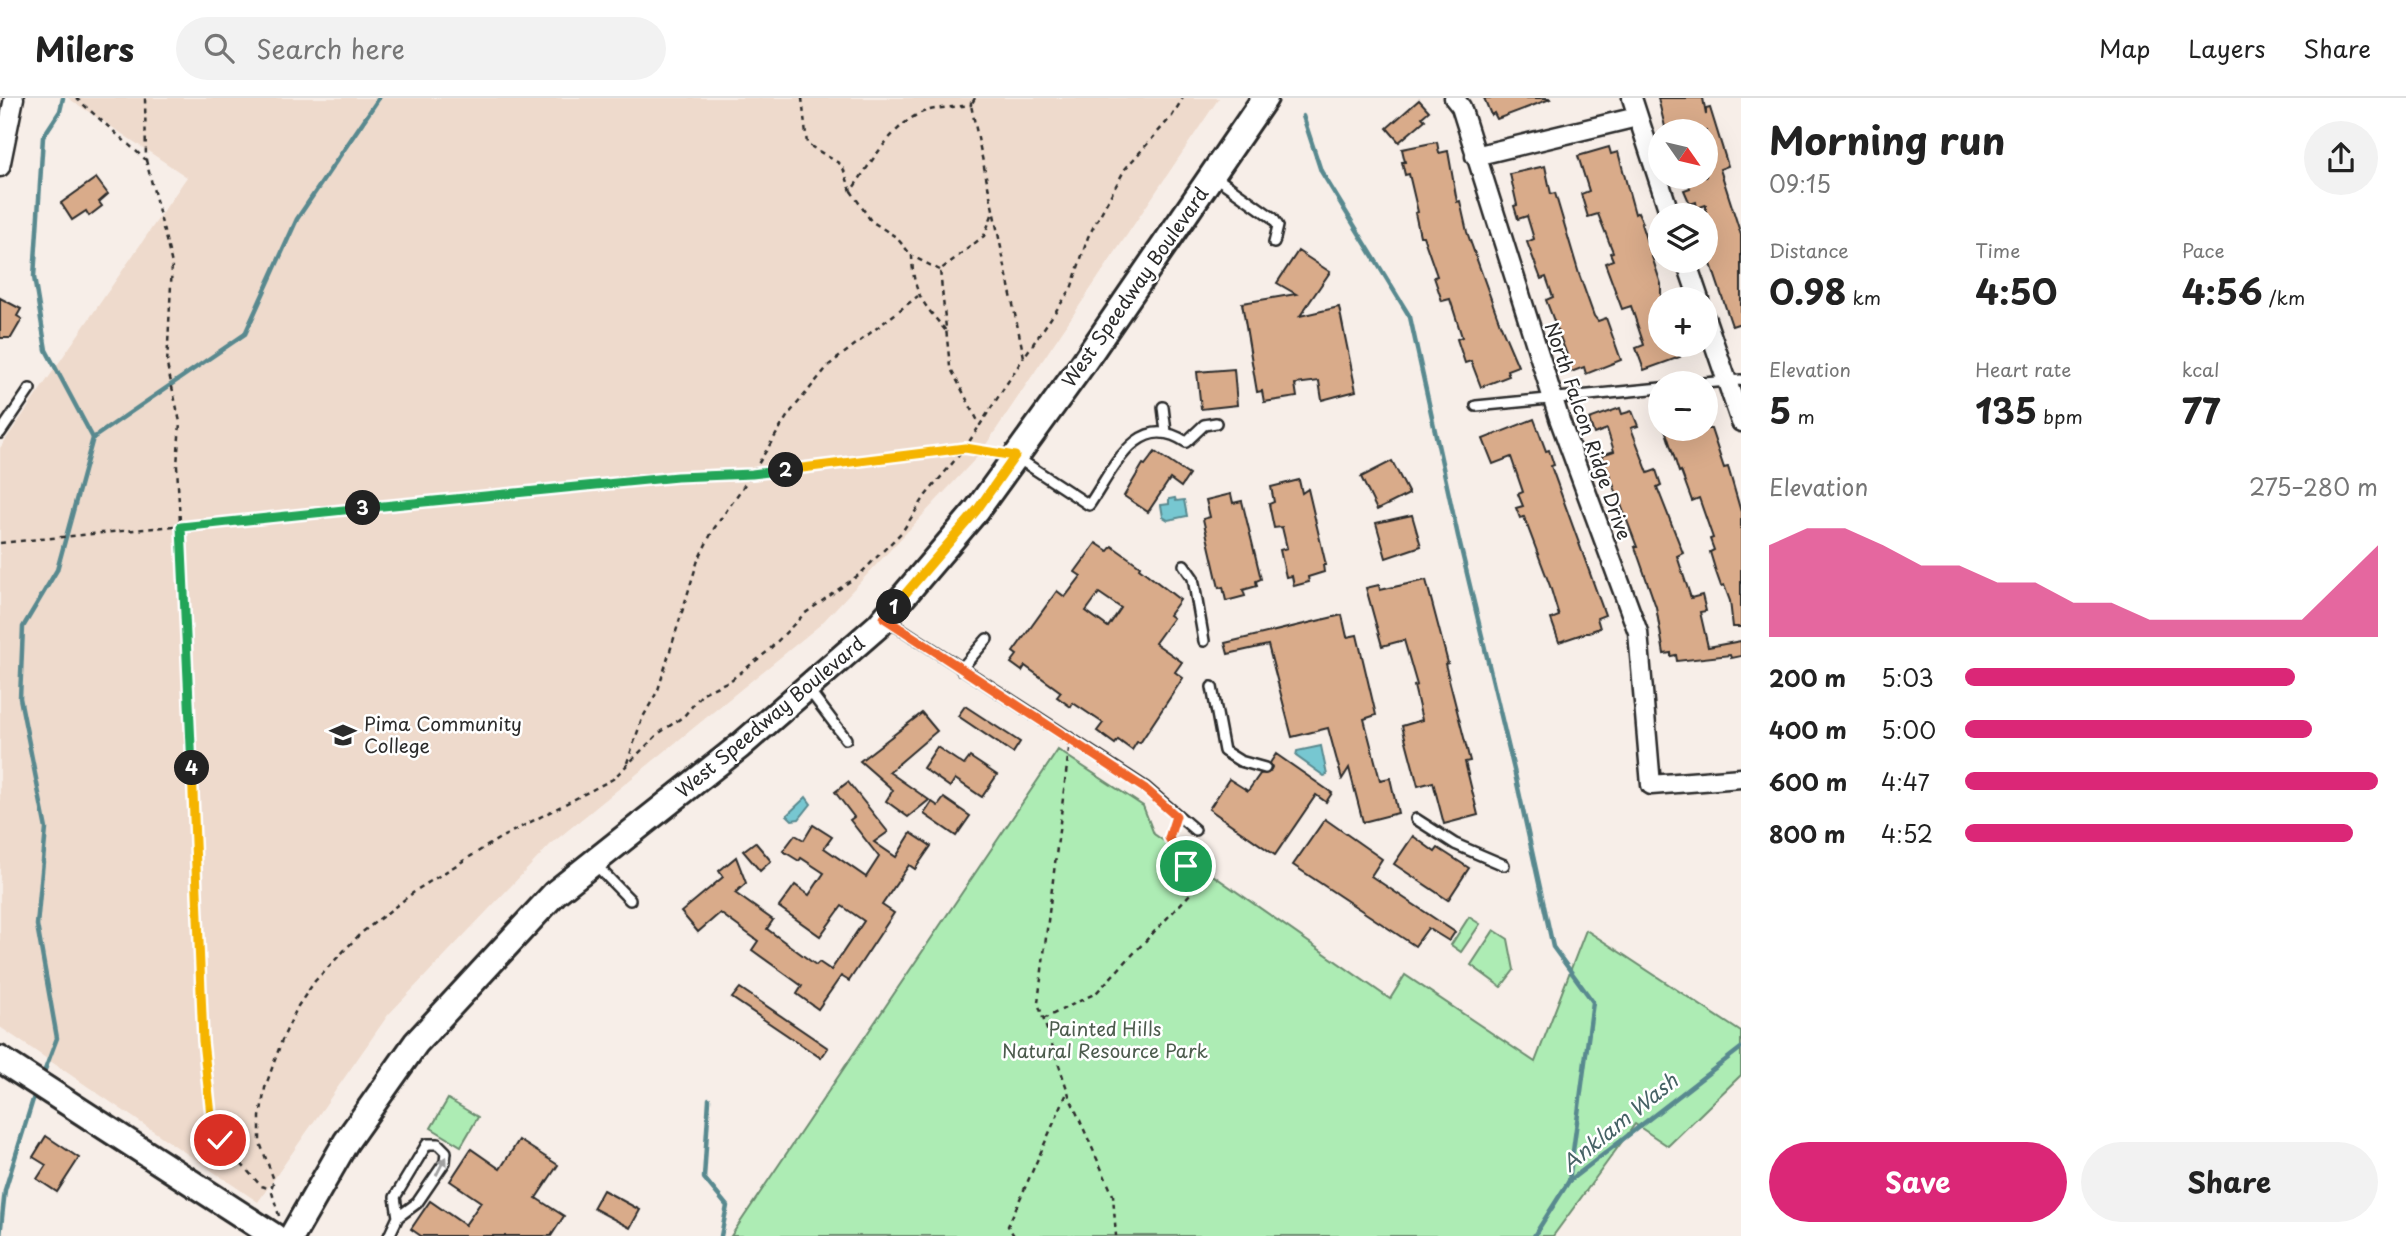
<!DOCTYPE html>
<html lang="en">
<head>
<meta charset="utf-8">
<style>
	body { margin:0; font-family:"Playpen Sans",sans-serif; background:#f2f2f2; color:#222; height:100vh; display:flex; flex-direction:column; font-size:26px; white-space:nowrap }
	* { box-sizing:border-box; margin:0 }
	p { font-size:23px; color:#767676 }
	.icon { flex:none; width:38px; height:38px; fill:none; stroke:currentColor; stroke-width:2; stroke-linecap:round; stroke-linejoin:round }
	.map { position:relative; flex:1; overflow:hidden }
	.details { display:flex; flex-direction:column; background:#fff; width:665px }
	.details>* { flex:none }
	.needle { width:46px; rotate:124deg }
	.controls { position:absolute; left:1648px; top:21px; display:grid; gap:14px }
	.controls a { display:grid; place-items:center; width:70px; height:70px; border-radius:50%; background:#fff; box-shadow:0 7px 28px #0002; font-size:35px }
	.pin { position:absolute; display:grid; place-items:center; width:60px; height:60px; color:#fff; margin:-30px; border:4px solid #fff; border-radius:50%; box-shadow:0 2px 7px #0007 }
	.km { position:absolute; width:35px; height:35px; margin:-18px; border-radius:50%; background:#222; color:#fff; font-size:19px; line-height:35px; text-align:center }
	.round { display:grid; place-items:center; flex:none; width:74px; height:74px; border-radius:37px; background:#f2f2f2 }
	.overview { display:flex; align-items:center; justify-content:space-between; height:119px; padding:0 28px }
	h1 { font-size:38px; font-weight:700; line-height:52px }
	.figures { display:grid; grid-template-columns:repeat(3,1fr); gap:10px; height:119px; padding:7px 28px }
	.figures div { display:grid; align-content:center }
	.figures b { font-size:35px; font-weight:700 }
	.figures small { font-size:19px; font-weight:400 }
	.figures p { font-size:19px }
	.chart { height:196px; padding:14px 28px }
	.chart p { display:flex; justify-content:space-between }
	.chart svg { width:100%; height:126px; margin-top:7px; fill:#db2777; opacity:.7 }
	.primary-button { display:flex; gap:14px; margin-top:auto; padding:14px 28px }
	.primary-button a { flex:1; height:80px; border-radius:42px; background:#db2777; color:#fff; font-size:28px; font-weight:700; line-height:80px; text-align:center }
	.primary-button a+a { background:#f2f2f2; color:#222 }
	ul { padding:0 28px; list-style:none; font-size:23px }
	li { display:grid; grid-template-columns:112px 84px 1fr; align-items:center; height:52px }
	li i { height:18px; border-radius:9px; background:#db2777 }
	header { display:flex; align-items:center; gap:42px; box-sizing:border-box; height:98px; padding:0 35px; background:#fff; border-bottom:2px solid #e0e0e0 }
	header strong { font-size:33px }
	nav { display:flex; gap:38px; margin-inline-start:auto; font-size:24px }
	.search { width:490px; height:63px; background:#f2f2f2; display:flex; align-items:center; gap:18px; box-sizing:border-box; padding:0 24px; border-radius:38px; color:#767676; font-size:26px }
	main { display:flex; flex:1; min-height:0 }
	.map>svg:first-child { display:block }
	.built { fill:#eedacc }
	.green { fill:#adecb4; stroke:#6c8c70; stroke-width:2 }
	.water { fill:#77c7d1; stroke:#59898f; stroke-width:2 }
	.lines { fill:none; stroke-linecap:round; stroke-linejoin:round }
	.stream { stroke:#59898f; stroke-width:4.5 }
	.building { fill:#d9ab8a; stroke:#2b2b2b; stroke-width:2; fill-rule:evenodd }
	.lane-casing { stroke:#2b2b2b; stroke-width:14 }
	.street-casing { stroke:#2b2b2b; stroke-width:23 }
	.secondary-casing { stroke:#2b2b2b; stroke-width:30 }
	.path { stroke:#2b2b2b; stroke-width:2.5; stroke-dasharray:5 5; stroke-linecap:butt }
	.lane { stroke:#fff; stroke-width:9 }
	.street { stroke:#fff; stroke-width:18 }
	.secondary { stroke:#fff; stroke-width:24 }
	.oneway { fill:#a0a0a0 }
	.split-1-casing { stroke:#fff; stroke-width:14 }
	.split-2-casing { stroke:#fff; stroke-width:14 }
	.split-3-casing { stroke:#fff; stroke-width:14 }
	.split-4-casing { stroke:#fff; stroke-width:14 }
	.split-5-casing { stroke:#fff; stroke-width:14 }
	.split-1 { stroke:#f0652b; stroke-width:9 }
	.split-2 { stroke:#f5b400; stroke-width:9 }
	.split-3 { stroke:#22a559; stroke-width:9 }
	.split-4 { stroke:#22a559; stroke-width:9 }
	.split-5 { stroke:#f5b400; stroke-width:9 }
	.labels { text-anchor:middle; stroke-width:5; stroke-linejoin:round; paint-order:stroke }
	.street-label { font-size:19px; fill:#2b2b2b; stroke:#fff }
	.poi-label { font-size:19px; fill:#2b2b2b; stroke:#fff; text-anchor:start }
	.park-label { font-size:19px; fill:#4c5b4d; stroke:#fff }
	.water-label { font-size:21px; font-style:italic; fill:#466265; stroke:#fff }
</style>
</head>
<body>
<header>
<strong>Milers</strong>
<div class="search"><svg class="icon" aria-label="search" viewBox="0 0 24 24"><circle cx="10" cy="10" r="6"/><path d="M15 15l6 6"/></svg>Search here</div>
<nav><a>Map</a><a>Layers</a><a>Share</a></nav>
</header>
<main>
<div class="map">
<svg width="1741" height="1138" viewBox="0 0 1741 1138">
	<rect width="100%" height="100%" fill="#f7eee8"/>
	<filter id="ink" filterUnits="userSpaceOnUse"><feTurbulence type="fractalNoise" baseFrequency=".0143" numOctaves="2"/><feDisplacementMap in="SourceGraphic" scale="14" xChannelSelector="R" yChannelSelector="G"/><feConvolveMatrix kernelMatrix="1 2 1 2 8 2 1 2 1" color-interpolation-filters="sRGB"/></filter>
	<g filter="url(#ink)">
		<polygon class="built" points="68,0 1219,0 979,357 820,527 551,746 388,917 258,1104 0,929 0,350 187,79"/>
		<g class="green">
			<polygon points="1058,652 1143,708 1154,736 1390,901 1405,877 1535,964 1586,832 1741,934 1741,977 1668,1048 1635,1026 1553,1138 731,1138"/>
			<polygon points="1469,819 1480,826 1461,854 1451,847"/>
			<polygon points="1494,832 1508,841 1514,872 1501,889 1471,867"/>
			<polygon points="448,1001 478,1019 461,1048 431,1030"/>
		</g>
		<g class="water">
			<polygon points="1175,400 1176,403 1184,402 1187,418 1168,422 1163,419 1161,407 1169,406 1169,401"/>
			<polygon points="1321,648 1327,677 1324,678 1296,658 1297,653"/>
			<polygon points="806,699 811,706 799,721 792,722 787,717"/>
		</g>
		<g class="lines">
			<g class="stream">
				<polyline points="1303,18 1321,73 1410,219 1458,438 1515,676 1553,849 1593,904 1569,1083"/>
				<polyline points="93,340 245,236 297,121 379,0"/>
				<polyline points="43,977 57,940 37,827 46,731 20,600 23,529 57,472 93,340 46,252 34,179 43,39 60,13 63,0"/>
				<polyline points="709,1001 704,1080 727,1108 721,1138"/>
				<polyline points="0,1138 5,1092 35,995"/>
				<polyline points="1534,1138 1569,1083 1741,950"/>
			</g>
		</g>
		<g class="building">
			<polygon points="1484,0 1549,0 1550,1 1497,21 1494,15 1491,17"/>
			<polygon points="1658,0 1703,0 1706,17 1706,11 1710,10 1728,68 1720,71 1741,137 1741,225 1732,228 1707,154 1712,152 1706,135 1706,107 1697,110 1696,104 1690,106 1684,92 1690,90 1687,79 1706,79 1706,33 1666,33"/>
			<polygon points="1419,2 1429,13 1422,19 1425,22 1399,44 1387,30"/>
			<polygon points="1437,44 1439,55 1448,53 1457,104 1460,103 1467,134 1500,226 1518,268 1507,272 1509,278 1481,289 1471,263 1465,265 1457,241 1462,239 1450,201 1442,203 1434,179 1437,178 1423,138 1420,138 1415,115 1418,114 1409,76 1405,77 1402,64 1405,64 1402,51"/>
			<polygon points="1609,49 1611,56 1618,54 1635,116 1638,114 1643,125 1641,126 1661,186 1661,247 1675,247 1680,259 1644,272 1636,250 1644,247 1631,208 1622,211 1605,165 1613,162 1610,155 1613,154 1598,116 1588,119 1581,96 1589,93 1578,58"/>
			<polygon points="1545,68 1551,96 1555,95 1579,176 1594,218 1598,223 1606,220 1621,262 1586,276 1584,269 1571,274 1565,258 1567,257 1546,202 1553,199 1546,179 1541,181 1527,144 1534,141 1527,118 1518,121 1514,108 1517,107 1510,76"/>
			<polygon points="96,80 108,96 99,104 102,108 89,118 86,113 72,122 61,105"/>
			<polygon points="1298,153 1330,174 1300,218 1339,209 1356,293 1322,302 1319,283 1295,286 1297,299 1264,304 1262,293 1257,294 1242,205 1296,196 1277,185"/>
			<polygon points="0,200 21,211 17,218 22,221 11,240 0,240"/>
			<polygon points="1234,271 1237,307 1201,311 1197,274"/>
			<polygon points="1620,310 1622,316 1632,313 1638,328 1631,330 1648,375 1656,372 1661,387 1657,389 1683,455 1677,458 1691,500 1702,497 1706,513 1700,514 1708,549 1741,543 1741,558 1731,560 1730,557 1677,563 1676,557 1671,558 1671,555 1664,556 1656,509 1635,449 1637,449 1602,357 1614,353 1607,331 1594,336 1589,321"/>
			<polygon points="1534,321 1546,353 1549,352 1554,367 1551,368 1605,517 1597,520 1600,530 1559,544 1551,521 1559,518 1550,488 1524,419 1520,420 1516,410 1523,408 1518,396 1523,394 1511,359 1493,366 1483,341"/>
			<polygon points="1665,331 1711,331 1724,370 1728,369 1741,414 1741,529 1733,529 1730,503 1724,487 1721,488 1716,474 1710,454 1714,452 1710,441 1713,440 1699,400 1692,403 1681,373 1679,374"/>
			<polygon points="1155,354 1189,377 1181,389 1170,381 1148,414 1124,398 1143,366 1145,367"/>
			<polygon points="1392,363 1409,396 1377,412 1361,379"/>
			<polygon points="1299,382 1302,395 1308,391 1326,467 1323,467 1324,474 1308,479 1309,484 1294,488 1292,478 1286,479 1280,452 1287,450 1282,429 1274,430 1269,406 1274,404 1271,389"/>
			<polygon points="1231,396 1233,405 1242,403 1261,481 1256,483 1257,488 1243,492 1245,498 1226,503 1223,489 1219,490 1203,421 1210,419 1206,402"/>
			<polygon points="1412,417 1421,448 1386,460 1376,425"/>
			<path d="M1096,445L1108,453L1112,448L1140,468L1139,470L1180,502L1169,517L1173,520L1155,545L1182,564L1175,574L1183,580L1140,645L1137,644L1132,652L1118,642L1115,646L1097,633L1103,625L1073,605L1071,609L1057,599L1061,594L1025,568L1022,573L1011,565L1017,557L1013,554L1057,493L1065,499L1081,478L1075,474ZM1099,495L1121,510L1108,529L1086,513Z"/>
			<polygon points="1426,482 1448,565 1445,566 1470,663 1465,664 1478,717 1444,726 1433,684 1418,688 1402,628 1422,622 1414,588 1417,587 1404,542 1382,548 1366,490 1379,487 1380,492"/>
			<polygon points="1342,517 1347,539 1357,537 1376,617 1364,621 1380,682 1390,680 1398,715 1363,724 1349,670 1342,681 1328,630 1292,639 1268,547 1228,556 1225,545"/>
			<polygon points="965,608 1020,644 1013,655 958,618"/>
			<polygon points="922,615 937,633 889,674 929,702 908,719 886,703 893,692 860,663"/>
			<polygon points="937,649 964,667 970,659 997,677 982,699 955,681 950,689 923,670"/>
			<polygon points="1276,656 1332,695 1326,704 1316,697 1275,757 1209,711 1229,681 1248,693 1260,676 1270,674 1272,669 1270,665"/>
			<polygon points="848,684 888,734 874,744 896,759 911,735 931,748 915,771 909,767 882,807 894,815 849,883 841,878 818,911 797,896 802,888 752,852 758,843 720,815 698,834 681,814 723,779 719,773 736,759 746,785 735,795 773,822 767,831 816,867 819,864 831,872 864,823 842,808 820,838 779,809 795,787 809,797 824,775 801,760 799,763 783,753 795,737 804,742 813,727 832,739 824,750 866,779 879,759 850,722 854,719 835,694"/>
			<polygon points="944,700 970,718 956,738 924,716 932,704 938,708"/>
			<polygon points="1325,721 1382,761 1371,778 1455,834 1449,843 1428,830 1415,848 1293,767"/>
			<polygon points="1413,738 1435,754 1438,750 1469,770 1448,802 1394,766"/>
			<polygon points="755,744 771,763 760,773 743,753"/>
			<polygon points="740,890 828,950 821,960 732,900"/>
			<polygon points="46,1038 79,1060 57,1094 37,1081 46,1067 33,1059"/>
			<polygon points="519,1042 558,1067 536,1100 564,1118 551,1138 421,1138 411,1131 430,1103 465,1127 481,1104 450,1083 471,1051 500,1071"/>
			<polygon points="603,1092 640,1112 630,1130 593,1110"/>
		</g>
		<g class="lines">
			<defs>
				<g id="lane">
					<polyline points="1214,78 1273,120 1278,128 1274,145"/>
					<polyline points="1704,285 1741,282"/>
					<polyline points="1476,308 1661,290"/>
					<polyline points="1163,309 1166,334"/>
					<polyline points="0,335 30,291"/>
					<path d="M1016,359L1089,407C1112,374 1137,311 1186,344L1204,327L1216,325"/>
					<polyline points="1184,467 1193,480 1204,543"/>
					<polyline points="886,521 1145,689 1195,732"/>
					<polyline points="961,571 987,541"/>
					<polyline points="1212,589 1224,653 1240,663 1265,670"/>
					<polyline points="809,592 846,641"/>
					<polyline points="1416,721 1455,746 1504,767"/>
					<polyline points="595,766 630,802"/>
					<polyline points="389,1138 398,1119 417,1105 445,1064 446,1054 438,1046 427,1046 395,1099 398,1119"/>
				</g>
				<g id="street">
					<polyline points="1454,0 1461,9 1560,323 1638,534 1651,687 1741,680"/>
					<polyline points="1632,0 1670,117"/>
					<polyline points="1475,58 1637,19"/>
					<polyline points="0,69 14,0"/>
					<polyline points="1686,163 1699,201"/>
					<polyline points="1706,222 1741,324"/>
				</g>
				<g id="secondary">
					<polyline points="0,961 274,1138"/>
					<polyline points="292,1138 346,1044 416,945 555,795 740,648 879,527 977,412 1082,267 1265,0"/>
				</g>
			</defs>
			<use href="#lane" class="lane-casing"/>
			<use href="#street" class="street-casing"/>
			<use href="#secondary" class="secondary-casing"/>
			<g class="path">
				<polyline points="76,0 146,62 145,0"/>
				<path d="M802,0L807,46L842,67L851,93C870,67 893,24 926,13C940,9 957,9 971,7V0"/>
				<polyline points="975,0 971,7 1024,259 1071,191 1088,139 1125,71 1172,18 1183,0"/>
				<polyline points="146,62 172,166 167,267 180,324 177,368 190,612 195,787 203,943 212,1026 220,1042 261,1088 271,1091"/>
				<polyline points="851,93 871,123 896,139 912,158"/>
				<polyline points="992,117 984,138 940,172 950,269 980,327 1024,259"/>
				<path d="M940,172L912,158C913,196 923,205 946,233"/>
				<polyline points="0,445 677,379 752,376 965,350 996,355"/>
				<polyline points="1069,651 1038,905 1070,1000 1113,1097 1116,1138"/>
				<polyline points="627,665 642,621 658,592 698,462 713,432 752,376 788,317 829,267 918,198"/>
				<polyline points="1043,921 1096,895 1192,794 1186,768 1169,740 1173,729"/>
				<polyline points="279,1118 271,1091 274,1082 260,1045 260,1019 265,990 282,942 298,908 315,883 360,836 418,791 500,740 613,681 658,636 684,618 703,595 731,582 767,554 804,516 860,476 902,434 926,397 965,350 980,327"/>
				<polyline points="1014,1138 1008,1128 1067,995"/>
			</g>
			<use href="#lane" class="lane"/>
			<use href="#street" class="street"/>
			<use href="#secondary" class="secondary"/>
		</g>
		<defs><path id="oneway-solid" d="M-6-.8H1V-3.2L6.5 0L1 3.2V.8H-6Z" transform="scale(1.75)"/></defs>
		<use class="oneway" href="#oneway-solid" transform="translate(441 1068) rotate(-63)"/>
	</g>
	<g class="lines" filter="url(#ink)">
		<defs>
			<polyline id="split-1" points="894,509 884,520 1144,690 1176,718 1169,740 1186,768"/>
			<polyline id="split-2" points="786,372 965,350 1015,358 977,412 894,509"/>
			<polyline id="split-3" points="363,410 677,379 752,376 786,372"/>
			<polyline id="split-4" points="192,670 181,429 363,410"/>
			<polyline id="split-5" points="192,670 203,943 212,1026 220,1042"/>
		</defs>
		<use href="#split-1" class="split-1-casing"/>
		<use href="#split-2" class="split-2-casing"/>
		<use href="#split-3" class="split-3-casing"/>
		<use href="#split-4" class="split-4-casing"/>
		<use href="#split-5" class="split-5-casing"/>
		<use href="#split-1" class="split-1"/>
		<use href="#split-2" class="split-2"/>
		<use href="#split-3" class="split-3"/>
		<use href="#split-4" class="split-4"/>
		<use href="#split-5" class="split-5"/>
	</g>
	<defs>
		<symbol id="university-bare" viewBox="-9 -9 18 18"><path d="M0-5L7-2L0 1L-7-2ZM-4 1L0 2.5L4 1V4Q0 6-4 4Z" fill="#2b2b2b" stroke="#fff" stroke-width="2.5" paint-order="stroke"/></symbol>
	</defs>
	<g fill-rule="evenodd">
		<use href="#university-bare" x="324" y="618" width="38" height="38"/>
	</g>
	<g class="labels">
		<g class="street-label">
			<text transform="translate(1135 189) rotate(-55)" y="7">West Speedway Boulevard</text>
			<text transform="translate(1588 333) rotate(71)" y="7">North Falcon Ridge Drive</text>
			<text transform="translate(770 619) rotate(-40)" y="7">West Speedway Boulevard</text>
		</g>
		<g class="poi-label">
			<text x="364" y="633">Pima Community<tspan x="364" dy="22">College</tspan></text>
		</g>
		<g class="park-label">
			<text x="1105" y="938">Painted Hills<tspan x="1105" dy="22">Natural Resource Park</tspan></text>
		</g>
		<g class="water-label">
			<text transform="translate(1620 1025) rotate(-39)" y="7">Anklam Wash</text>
		</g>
	</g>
</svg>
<div class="controls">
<a><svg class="needle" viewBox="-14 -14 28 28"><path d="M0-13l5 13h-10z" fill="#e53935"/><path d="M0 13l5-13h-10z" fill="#767676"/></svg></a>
<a><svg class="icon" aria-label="layers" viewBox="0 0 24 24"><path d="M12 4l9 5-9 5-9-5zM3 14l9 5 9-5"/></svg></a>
<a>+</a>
<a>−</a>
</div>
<div class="pin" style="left:1186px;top:768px;background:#1e9e55"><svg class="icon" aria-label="arrive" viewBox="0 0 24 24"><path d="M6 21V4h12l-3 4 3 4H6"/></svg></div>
<div class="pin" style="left:220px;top:1042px;background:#d93025"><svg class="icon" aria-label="check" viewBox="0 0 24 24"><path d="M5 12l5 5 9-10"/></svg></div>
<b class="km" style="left:894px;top:509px">1</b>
<b class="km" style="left:786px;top:372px">2</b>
<b class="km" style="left:363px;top:410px">3</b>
<b class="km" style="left:192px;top:670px">4</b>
</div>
<section class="details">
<div class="overview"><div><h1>Morning run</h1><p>09:15</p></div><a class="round"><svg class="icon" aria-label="share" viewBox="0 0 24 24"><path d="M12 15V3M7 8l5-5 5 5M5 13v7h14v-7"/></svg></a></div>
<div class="figures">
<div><p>Distance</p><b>0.98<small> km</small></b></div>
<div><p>Time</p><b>4:50</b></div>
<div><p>Pace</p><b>4:56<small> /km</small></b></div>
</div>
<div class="figures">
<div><p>Elevation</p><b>5<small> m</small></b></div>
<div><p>Heart rate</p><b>135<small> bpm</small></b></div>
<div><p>kcal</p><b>77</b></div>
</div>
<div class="chart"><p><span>Elevation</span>275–280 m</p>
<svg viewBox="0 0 160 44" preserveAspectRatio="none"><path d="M0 44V12L10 6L20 6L30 12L40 19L50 19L60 25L70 25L80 32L90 32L100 38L110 38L120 38L130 38L140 38L150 25L160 12V44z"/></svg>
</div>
<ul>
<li><b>200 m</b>5:03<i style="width:80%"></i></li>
<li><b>400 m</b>5:00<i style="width:84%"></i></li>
<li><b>600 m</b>4:47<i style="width:100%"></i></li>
<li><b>800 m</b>4:52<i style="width:94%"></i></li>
</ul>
<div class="primary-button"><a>Save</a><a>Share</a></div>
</section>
</main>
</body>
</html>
